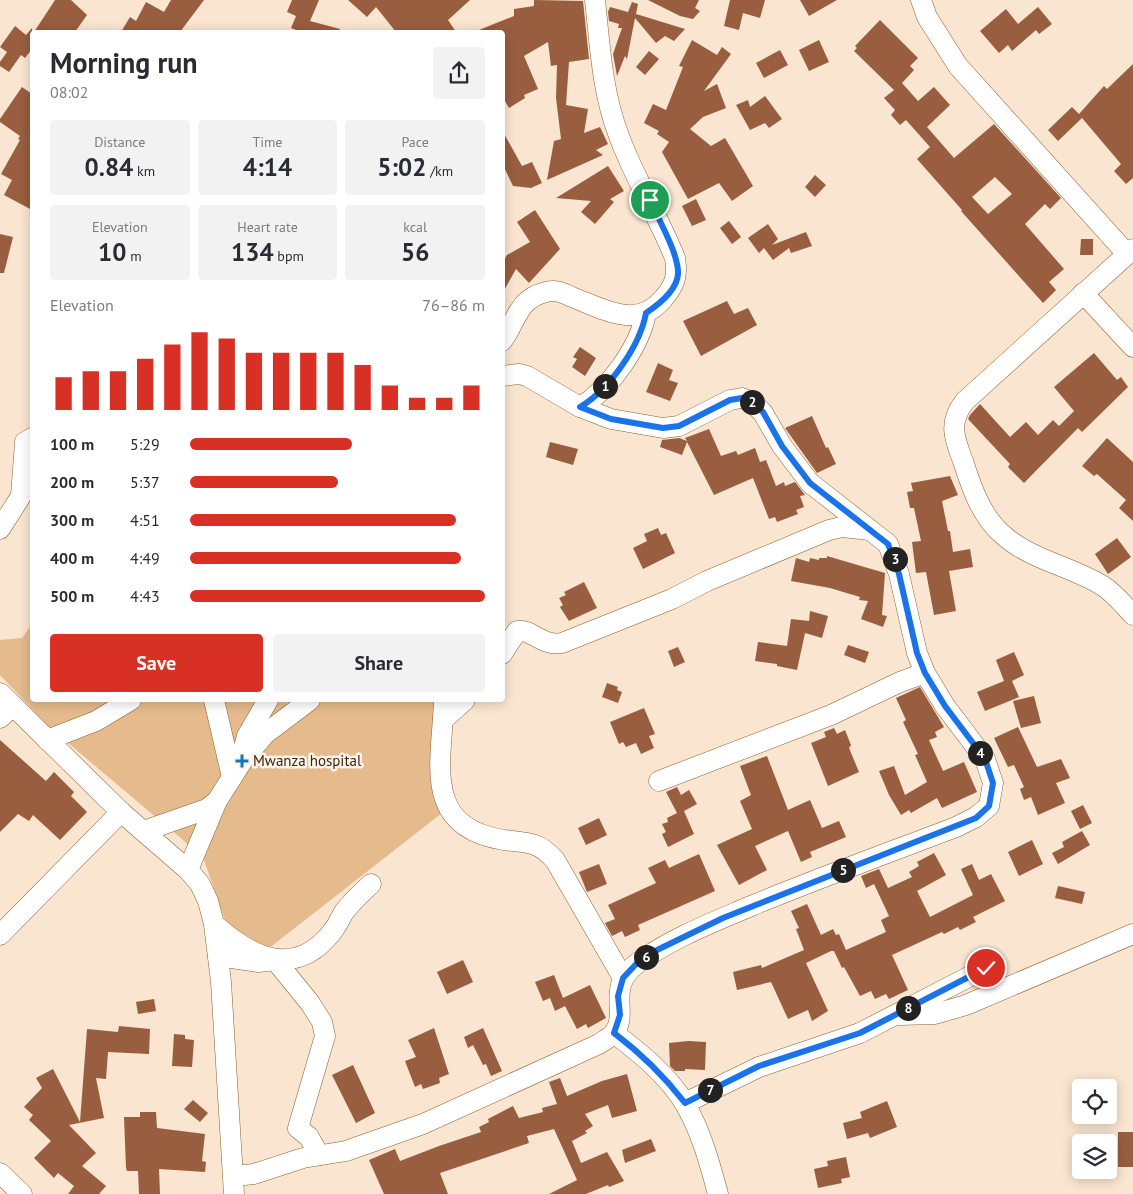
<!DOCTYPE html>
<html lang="en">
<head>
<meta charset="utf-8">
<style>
	body { margin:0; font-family:"PT Sans",sans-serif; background:#f2f2f3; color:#2b2b33; height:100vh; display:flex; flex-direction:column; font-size:19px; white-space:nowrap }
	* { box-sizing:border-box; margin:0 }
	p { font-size:16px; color:#7c7c81 }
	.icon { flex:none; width:28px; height:28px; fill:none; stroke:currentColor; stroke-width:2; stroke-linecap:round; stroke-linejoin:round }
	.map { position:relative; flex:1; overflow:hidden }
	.sheet { position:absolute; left:30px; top:30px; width:475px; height:672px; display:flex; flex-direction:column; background:#fff; border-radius:5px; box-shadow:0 2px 12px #0003 }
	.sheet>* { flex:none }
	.buttons { position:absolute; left:1072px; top:1079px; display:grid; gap:10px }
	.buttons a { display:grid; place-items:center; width:45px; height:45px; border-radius:5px; background:#fff; box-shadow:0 2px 12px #0003; font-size:25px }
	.pin { position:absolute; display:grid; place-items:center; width:42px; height:42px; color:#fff; margin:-21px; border:2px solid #fff; border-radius:50%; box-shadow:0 1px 5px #0007 }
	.km { position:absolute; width:25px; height:25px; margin:-12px; border-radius:50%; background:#222; color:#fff; font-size:14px; line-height:25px; text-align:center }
	.round { display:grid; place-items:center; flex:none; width:52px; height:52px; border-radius:5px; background:#f2f2f3 }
	.headline { display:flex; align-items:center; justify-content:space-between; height:85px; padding:0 20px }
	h1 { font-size:28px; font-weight:700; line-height:38px }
	.figures { display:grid; grid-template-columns:repeat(3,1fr); gap:8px; height:85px; padding:5px 20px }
	.figures div { display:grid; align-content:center; border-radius:5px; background:#f2f2f3; text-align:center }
	.figures b { font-size:25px; font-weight:700 }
	.figures small { font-size:14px; font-weight:400 }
	.figures p { font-size:14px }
	.chart { height:140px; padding:10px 20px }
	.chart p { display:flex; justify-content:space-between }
	.chart svg { width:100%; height:90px; margin-top:5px; stroke:#d93025; stroke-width:6 }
	.cta { display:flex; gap:10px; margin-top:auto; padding:10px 20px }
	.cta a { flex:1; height:58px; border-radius:5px; background:#d93025; color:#fff; font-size:20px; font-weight:700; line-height:58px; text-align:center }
	.cta a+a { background:#f2f2f3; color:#2b2b33 }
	ul { padding:0 20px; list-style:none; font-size:16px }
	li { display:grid; grid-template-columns:80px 60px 1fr; align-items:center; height:38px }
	li i { height:12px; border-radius:6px; background:#d93025 }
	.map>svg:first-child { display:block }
	.green { fill:#e5ba8c }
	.building { fill:#985e3f; fill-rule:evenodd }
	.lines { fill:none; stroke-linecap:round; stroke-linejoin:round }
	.minor-casing { stroke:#8d612d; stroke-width:21 }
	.minor { stroke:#fff; stroke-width:20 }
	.route-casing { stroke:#fff; stroke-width:10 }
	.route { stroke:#1a73e8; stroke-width:6 }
	.poi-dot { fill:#1376c2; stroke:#fef4e9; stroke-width:2 }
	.labels { text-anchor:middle; stroke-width:5; stroke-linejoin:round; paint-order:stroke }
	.poi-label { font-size:15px; fill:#392610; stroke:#fef4e9; text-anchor:start }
</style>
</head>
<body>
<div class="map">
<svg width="1133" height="1194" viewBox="0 0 1133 1194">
	<rect width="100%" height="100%" fill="#f9e5d0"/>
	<polygon class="green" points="32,624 32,700 448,700 442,813 268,949 226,923 203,857 48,726 0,675 0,640 22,638"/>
	<g class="building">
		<polygon points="55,0 71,0 87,15 75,32 34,32"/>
		<polygon points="171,0 204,0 180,32 121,32 130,17 136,21 146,2 164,12"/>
		<polygon points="292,0 319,0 310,21 340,29 339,32 301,32 291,28 296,16 287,12"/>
		<polygon points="348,0 470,0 448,20 456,32 396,32 376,7 367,17"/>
		<polygon points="534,0 583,1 589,59 569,62 566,105 588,109 584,133 600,127 608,144 596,150 603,155 547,180 554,141 561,139 556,98 557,65 551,66 548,42 524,56 538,89 524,95 525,98 509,108 502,96 502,32 474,32 514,16 514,9 534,6"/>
		<polygon points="648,0 699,0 695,8 700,11 693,19 680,16"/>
		<polygon points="730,0 765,0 760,18 743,13 739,30 724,26"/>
		<polygon points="800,0 837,0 809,16"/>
		<polygon points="632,2 638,4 636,14 685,29 674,41 665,36 656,43 635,18 627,59 625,56 617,76 613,54 622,28 618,28 619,24 609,21 608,12 610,7 628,12"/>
		<polygon points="1038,7 1052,24 1039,34 1036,30 1012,51 1008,45 999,53 980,31 1006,9 1018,24"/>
		<path d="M880,20L918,58L910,66L914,70L902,83L918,101L934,87L950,105L927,127L954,158L994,124L1061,198L1050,209L1045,204L1025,224L1064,269L1049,282L1056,290L1043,303L961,211L962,210L917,159L930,147L906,120L900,125L891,115L895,110L884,98L894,90L854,51L857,48L855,46ZM995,177L1012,194L988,214L972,197Z"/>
		<polygon points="15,26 26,35 32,28 32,49 25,58 21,55 9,72 0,66 0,62 7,52 0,47"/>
		<polygon points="692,40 717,55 722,47 731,54 704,91 717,84 726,108 703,117 690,129 711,146 725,138 753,186 732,201 719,183 688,199 662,152 669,142 657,134 659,131 644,123 653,104 666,110 683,67 679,66"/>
		<polygon points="819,40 829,62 809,71 799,50"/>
		<polygon points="780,50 788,65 764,78 756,63"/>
		<polygon points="649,51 659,59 645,75 636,67"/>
		<polygon points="1133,64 1133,178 1126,184 1114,171 1121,164 1082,118 1058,141 1048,130 1072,107 1079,114 1104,86 1107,89"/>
		<polygon points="22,87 32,94 32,210 4,195 12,180 1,174 20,140 18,139 20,136 0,122 0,119"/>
		<polygon points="765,96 782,119 769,128 765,123 750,130 736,105 748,100 750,107"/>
		<polygon points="502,130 522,166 532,162 542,183 531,188 513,186 502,163"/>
		<polygon points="608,166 624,191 610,199 614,202 595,224 581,212 591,201 556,198"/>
		<polygon points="815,175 826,185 815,197 805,187"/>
		<polygon points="696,199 706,220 692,226 682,206"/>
		<polygon points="535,210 560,249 529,283 516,269 502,294 502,263 507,255 530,242 517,222"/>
		<polygon points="729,221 741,237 732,244 720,228"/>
		<polygon points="768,224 778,239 772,245 806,232 812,246 791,253 789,248 773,260 764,248 759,253 748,238"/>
		<polygon points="0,234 13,237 4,273 0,273"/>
		<polygon points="1081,239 1093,239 1093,255 1080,255"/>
		<polygon points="727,301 734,314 748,308 757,325 701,356 683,321"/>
		<polygon points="580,347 596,358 585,376 572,367 577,359 573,357"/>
		<polygon points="1094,353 1117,380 1121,377 1128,387 1082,432 1078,428 1024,483 1008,467 1010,464 968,419 970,415 980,404 1010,437 1026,422 1038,435 1053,420 1059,426 1074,411 1054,387"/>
		<polygon points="658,363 673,370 669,380 678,383 670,401 646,392"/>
		<polygon points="812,416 826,448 828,447 836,464 817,473 785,428"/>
		<polygon points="709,429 721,456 736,451 738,455 755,448 760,462 766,460 776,486 784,482 785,486 795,482 805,495 800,496 804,507 796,510 798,514 777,522 775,517 769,519 753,478 714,495 687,442 682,455 660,447 662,440 679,438 687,441 685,438"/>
		<polygon points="1107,438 1133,462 1133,521 1119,508 1126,500 1097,474 1094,476 1082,466"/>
		<polygon points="550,442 578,449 573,465 546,457"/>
		<polygon points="950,476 958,495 942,501 948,531 950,531 953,552 970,549 973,567 949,571 956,611 934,615 926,572 916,573 912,542 921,541 914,508 910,508 907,492 913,491 911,483"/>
		<polygon points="658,528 661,535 666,533 675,553 643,569 633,548 647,541 644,534"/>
		<polygon points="1117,538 1131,557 1108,574 1095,554"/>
		<polygon points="827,556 885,573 882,615 887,616 883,627 861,619 868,601 859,600 860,597 830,588 791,581 796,558 809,562 810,558 819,560 819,558 827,558"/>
		<polygon points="584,582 597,608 569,621 560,607 563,605 559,598 566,595 564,592"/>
		<polygon points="810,611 828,616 822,638 805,633 797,670 777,666 777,664 755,661 758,642 787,646 791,619 809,621"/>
		<polygon points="848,645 869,652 865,663 844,655"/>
		<polygon points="678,647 685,662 674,667 668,651"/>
		<polygon points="1014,652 1024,675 1012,681 1019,697 985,711 977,692 1004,681 996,660"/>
		<polygon points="607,683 618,687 617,690 622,692 618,703 602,697"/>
		<polygon points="920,687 944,727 935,732 937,737 929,740 943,771 964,762 977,792 942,808 937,798 911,813 909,810 901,815 889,795 879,771 894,766 905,795 927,782 915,755 918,754 903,722 906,720 896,698"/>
		<polygon points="1034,696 1041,723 1021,728 1013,701"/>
		<polygon points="644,708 655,734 649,736 654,748 641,754 636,743 626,747 623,742 619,744 610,722"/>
		<polygon points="1018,727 1037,767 1061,759 1070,778 1056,783 1065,803 1038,815 1031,797 1024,800 1020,789 1024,787 1014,765 1008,767 994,738"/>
		<polygon points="834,728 837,734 845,730 851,745 849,748 859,772 828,786 811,743 826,737 824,732"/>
		<polygon points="0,740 46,781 54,772 74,792 71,796 87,812 60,840 33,815 29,821 18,814 0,832"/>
		<polygon points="767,756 788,810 810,800 822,828 839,821 846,837 810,852 812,857 801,862 788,831 755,846 767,870 739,885 717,845 752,829 740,801 751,795 740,766"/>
		<polygon points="677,787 681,795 689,790 697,804 684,811 694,834 668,847 662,834 666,832 662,824 668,822 667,818 677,813 666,792"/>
		<polygon points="1083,805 1092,823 1080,829 1071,811"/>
		<polygon points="599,818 607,835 586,845 578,828"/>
		<polygon points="1082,831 1090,845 1058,864 1052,853 1064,847 1062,842"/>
		<polygon points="1032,840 1043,864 1019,876 1008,852"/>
		<polygon points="934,853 946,875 917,891 930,917 973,895 961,869 972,864 979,880 991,874 1005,901 973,917 976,922 960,930 958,927 944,934 942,932 892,955 908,990 889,999 886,994 875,999 871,991 860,996 844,967 842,968 834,951 831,951 806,963 828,1011 812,1021 808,1010 788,1019 771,982 737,990 733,972 761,965 762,968 804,950 796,929 799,928 791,911 807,904 821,935 833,929 836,935 839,934 846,950 886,932 881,920 889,916 874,884 866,888 861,876 879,869 888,888 912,877 909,872 919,866 917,862"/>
		<polygon points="699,854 715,891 638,925 640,930 625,937 622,931 612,936 605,923 615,919 608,905 656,883 648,868 665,860 669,868"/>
		<polygon points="599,864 607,884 587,892 579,872"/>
		<polygon points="1058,886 1085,892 1082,904 1055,898"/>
		<polygon points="463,960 473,982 447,994 437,972"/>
		<polygon points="554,975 563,998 590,985 606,1018 588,1028 586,1024 577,1029 565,1006 555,1011 550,998 543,1001 535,982"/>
		<polygon points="154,999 156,1011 138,1014 136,1002"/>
		<polygon points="119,1026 150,1029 149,1054 108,1052 106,1079 96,1078 104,1118 69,1125 96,1153 82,1166 106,1186 99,1194 68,1194 74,1186 58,1173 54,1178 34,1158 51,1141 29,1120 33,1115 24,1107 42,1088 36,1078 53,1069 80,1122 87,1029 118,1032"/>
		<polygon points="434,1028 449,1074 439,1078 440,1083 423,1089 421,1084 415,1087 405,1061 416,1057 408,1040"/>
		<polygon points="483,1028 502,1071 491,1076 486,1064 483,1065 473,1045 468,1048 464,1037"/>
		<polygon points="174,1034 185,1035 185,1039 194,1040 192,1067 172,1066"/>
		<polygon points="688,1041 706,1042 705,1070 685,1069 685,1071 675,1071 670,1066 669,1043"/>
		<polygon points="353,1065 375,1113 356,1123 332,1075"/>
		<polygon points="627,1074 637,1111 612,1118 608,1105 585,1114 593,1126 585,1131 587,1133 572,1141 581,1163 607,1152 624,1181 609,1187 608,1185 586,1194 549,1194 577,1180 554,1129 527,1136 529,1143 440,1173 448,1194 384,1194 369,1160 395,1149 400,1161 439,1146 481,1132 479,1127 489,1122 488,1119 513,1106 519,1118 543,1112 542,1108 557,1104 549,1082 560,1078 567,1096 602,1081"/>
		<polygon points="193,1100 208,1113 200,1122 184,1109"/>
		<polygon points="887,1101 897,1127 870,1138 868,1133 847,1139 843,1123 862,1118 860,1112"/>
		<polygon points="140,1112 156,1112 157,1128 205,1134 202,1161 206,1162 205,1172 159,1169 160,1194 139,1194 138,1171 127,1171 126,1168 124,1117 140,1117"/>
		<rect x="1118" y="1132" width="15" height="35"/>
		<polygon points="651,1139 656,1151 625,1163 622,1150"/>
		<polygon points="846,1157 850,1177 841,1179 842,1183 818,1188 814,1169 828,1166 827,1161"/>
	</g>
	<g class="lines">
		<defs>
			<g id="minor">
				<polyline points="921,0 927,17 958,66 1127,254"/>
				<path d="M1133,249L965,401C948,422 954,438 963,461C971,486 981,516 1002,534C1030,560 1071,566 1103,586C1114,593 1124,605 1133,615"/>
				<polyline points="1083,293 1133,347"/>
				<path d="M502,341C517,321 517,299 546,292C555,289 564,293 572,297C603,309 637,330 663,299C675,285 678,276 675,258C658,216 634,177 619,136C602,92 600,46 595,0"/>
				<path d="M580,407C609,390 640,346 646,313"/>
				<polyline points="0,529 21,496 25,442 32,438"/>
				<path d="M502,654L517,631C531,628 542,647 562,643L672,599L707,581L829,530L842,527L870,530"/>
				<polyline points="0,693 121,812 188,870 200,884 208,901 214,924 221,982 234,1194"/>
				<polyline points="214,700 232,777"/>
				<path d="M444,700C442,762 421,827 504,840C528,843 538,841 555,860L623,978"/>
				<polyline points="0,718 13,706"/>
				<polyline points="444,719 465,700"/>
				<polyline points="47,740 96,721 131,700"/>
				<polyline points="243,751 247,736 268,700"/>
				<polyline points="659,781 831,715 900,682 925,673"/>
				<polyline points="144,831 207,809 217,801 243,760 265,734 310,700"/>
				<polyline points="188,870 217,801"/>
				<path d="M214,924C252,958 295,979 332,932C337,926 340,919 344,912C352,902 361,893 371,884"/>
				<polyline points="0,935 121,812"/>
				<polyline points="218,956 258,962 275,960 310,1003 322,1022 325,1036 298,1128 309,1137 319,1155"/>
				<polyline points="899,1015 935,1014 966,1005 1133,934"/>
				<path d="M614,1033C640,1053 668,1075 685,1104C701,1131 710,1164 718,1194"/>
				<polyline points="685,1103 759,1067 860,1033 986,968"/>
				<polyline points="0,1173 22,1194"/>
				<path d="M234,1176L254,1174L303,1158L346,1151L423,1124L599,1044C603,1041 611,1037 614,1033C630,1012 604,987 639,962C672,938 714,922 751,906C819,878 888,853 956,827L976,817L989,806L993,783L985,759L945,706L925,673L917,653L899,574L888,544L810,483L782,446L763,413L752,402L742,398L730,400L679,426L663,428L611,419L580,407L527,376L519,374L502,376"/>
			</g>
		</defs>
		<use href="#minor" class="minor-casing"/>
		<use href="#minor" class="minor"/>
	</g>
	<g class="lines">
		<defs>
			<path id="route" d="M650,200C658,219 679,254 678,274C677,290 658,305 646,313C640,346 609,390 580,407L611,419L663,428L679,426L730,400L742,398L752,402L763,412L782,446L810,483L888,544L899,574L917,653L925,673L945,706L985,759L993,783L989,806L976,818L723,918L657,950L638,962L623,978L618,996L620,1015L614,1033C642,1054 664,1076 685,1103L759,1066L860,1033L986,968"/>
		</defs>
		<use href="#route" class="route-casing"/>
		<use href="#route" class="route"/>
	</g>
	<path class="poi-dot" d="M239.5 753.5h5v5h5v5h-5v5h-5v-5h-5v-5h5z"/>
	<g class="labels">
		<g class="poi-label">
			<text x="253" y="766">Mwanza hospital</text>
		</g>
	</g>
</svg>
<div class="buttons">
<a><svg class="icon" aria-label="locate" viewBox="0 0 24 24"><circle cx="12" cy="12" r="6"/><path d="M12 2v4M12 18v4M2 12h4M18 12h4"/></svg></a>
<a><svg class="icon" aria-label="layers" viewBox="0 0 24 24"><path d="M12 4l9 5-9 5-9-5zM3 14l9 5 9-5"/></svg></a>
</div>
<div class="pin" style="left:650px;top:200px;background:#1e9e55"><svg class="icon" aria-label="arrive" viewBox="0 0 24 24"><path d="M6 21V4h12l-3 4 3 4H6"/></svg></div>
<div class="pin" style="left:986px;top:968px;background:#d93025"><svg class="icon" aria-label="check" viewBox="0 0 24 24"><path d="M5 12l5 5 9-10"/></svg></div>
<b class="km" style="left:605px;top:386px">1</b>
<b class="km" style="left:752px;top:402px">2</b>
<b class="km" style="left:895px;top:559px">3</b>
<b class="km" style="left:980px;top:753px">4</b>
<b class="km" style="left:843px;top:870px">5</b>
<b class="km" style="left:646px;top:957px">6</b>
<b class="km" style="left:710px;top:1090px">7</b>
<b class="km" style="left:908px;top:1008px">8</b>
<section class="sheet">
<div class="headline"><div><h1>Morning run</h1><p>08:02</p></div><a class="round"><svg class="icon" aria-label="share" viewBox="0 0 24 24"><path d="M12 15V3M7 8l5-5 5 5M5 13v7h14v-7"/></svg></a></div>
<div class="figures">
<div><p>Distance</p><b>0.84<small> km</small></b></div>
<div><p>Time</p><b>4:14</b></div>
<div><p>Pace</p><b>5:02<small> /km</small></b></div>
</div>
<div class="figures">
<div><p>Elevation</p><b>10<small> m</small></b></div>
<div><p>Heart rate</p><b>134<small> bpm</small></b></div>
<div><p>kcal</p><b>56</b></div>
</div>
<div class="chart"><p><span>Elevation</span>76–86 m</p>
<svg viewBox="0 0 160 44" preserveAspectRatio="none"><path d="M5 44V28M15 44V25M25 44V25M35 44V19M45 44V12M55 44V6M65 44V9M75 44V16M85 44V16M95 44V16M105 44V16M115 44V22M125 44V32M135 44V38M145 44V38M155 44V32"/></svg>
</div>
<ul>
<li><b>100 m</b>5:29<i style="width:55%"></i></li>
<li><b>200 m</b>5:37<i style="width:50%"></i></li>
<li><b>300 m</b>4:51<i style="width:90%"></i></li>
<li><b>400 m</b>4:49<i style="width:92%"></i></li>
<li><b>500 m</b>4:43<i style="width:100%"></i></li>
</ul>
<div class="cta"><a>Save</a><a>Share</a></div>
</section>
</div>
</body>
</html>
